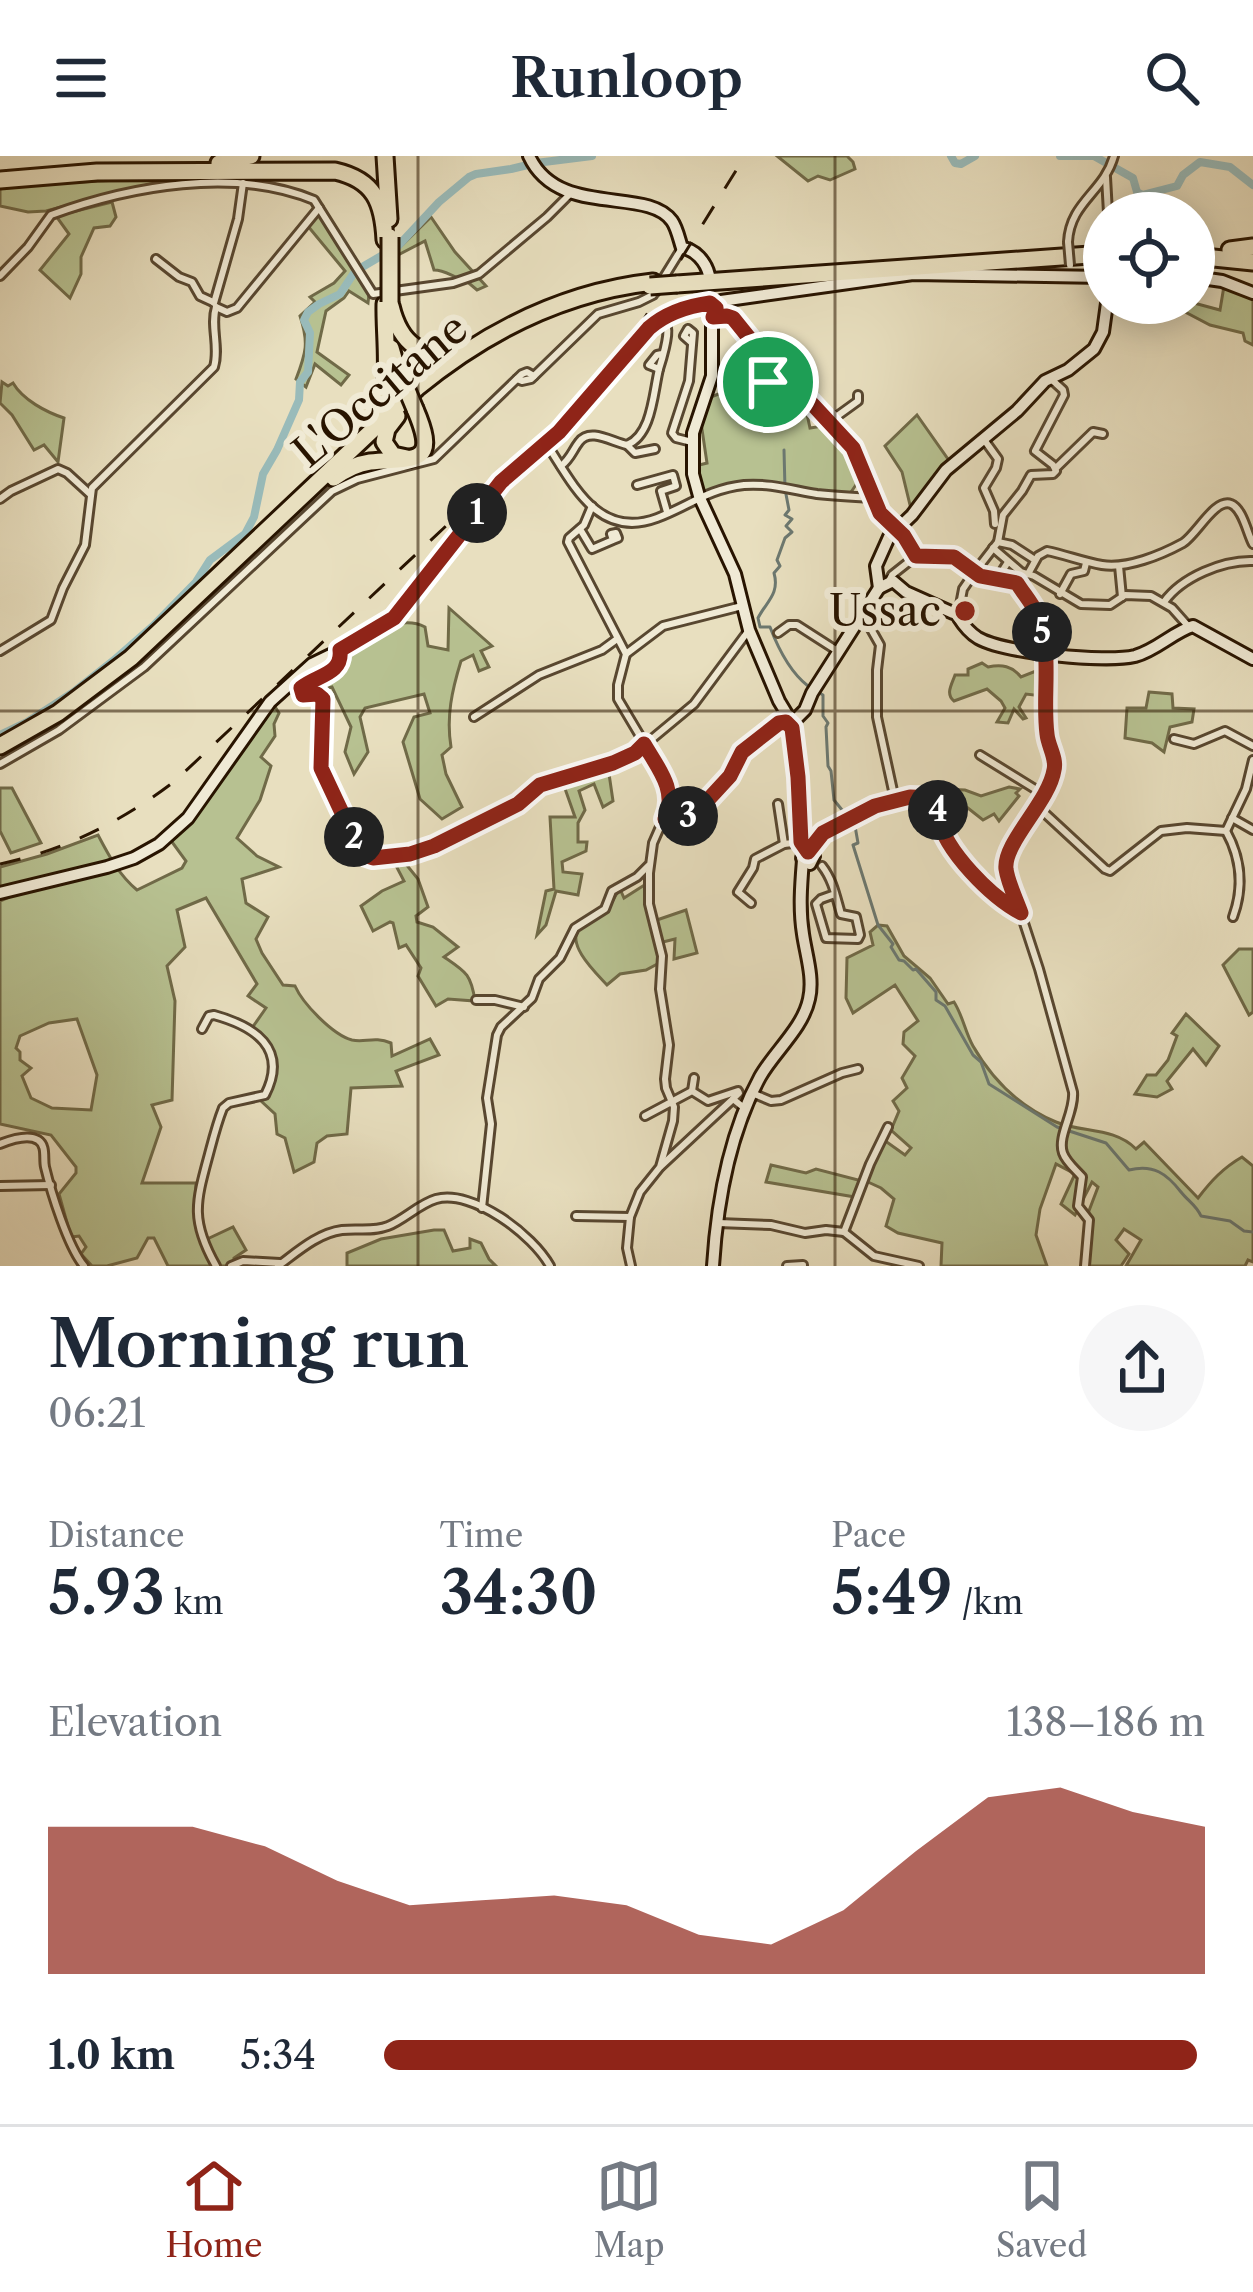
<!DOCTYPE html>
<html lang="en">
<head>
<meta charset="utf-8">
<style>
	body { margin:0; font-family:"Libre Caslon Text",serif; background:#f6f6f7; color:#1f2937; height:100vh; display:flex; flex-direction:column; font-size:45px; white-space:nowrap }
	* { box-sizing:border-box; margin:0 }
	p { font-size:39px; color:#747a83 }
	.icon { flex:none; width:66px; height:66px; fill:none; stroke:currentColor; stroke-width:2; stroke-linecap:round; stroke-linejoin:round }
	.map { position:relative; height:1110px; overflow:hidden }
	.sheet { display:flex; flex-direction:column; background:#fff; flex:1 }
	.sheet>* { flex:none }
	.buttons { position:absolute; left:1083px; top:36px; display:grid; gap:24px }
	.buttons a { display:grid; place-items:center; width:132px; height:132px; border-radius:50%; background:#fff; box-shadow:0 6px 30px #0003; font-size:60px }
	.pin { position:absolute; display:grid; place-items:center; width:102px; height:102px; color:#fff; margin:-51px; border:6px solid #fff; border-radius:50%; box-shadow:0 3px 12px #0007 }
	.km { position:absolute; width:60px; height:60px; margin:-30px; border-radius:50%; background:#222; color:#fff; font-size:33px; line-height:60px; text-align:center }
	.round { display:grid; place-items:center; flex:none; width:126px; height:126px; border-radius:63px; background:#f6f6f7 }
	.overview { display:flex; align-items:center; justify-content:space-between; height:204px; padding:0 48px }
	h1 { font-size:66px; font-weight:600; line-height:90px }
	.metrics { display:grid; grid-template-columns:repeat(3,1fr); gap:18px; height:204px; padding:12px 48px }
	.metrics div { display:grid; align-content:center }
	.metrics b { font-size:60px; font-weight:600 }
	.metrics small { font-size:33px; font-weight:400 }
	.metrics p { font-size:33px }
	.chart { height:336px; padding:24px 48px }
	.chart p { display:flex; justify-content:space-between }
	.chart svg { width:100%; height:216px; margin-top:12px; fill:#8f2418; opacity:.7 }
	ul { padding:0 48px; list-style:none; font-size:39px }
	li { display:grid; grid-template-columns:192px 144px 1fr; align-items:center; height:90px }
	li i { height:30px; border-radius:15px; background:#8f2418 }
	header { display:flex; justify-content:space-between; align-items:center; height:156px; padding:0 48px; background:#fff; font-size:54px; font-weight:600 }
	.tabs { display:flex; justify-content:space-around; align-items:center; height:168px; border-top:3px solid #e0e1e3; background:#fff; font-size:33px; color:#747a83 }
	.tabs a { display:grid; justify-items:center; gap:6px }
	.tabs .selected { color:#8f2418 }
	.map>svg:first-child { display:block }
	.green { fill:#b7c191; stroke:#706a48; stroke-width:3; fill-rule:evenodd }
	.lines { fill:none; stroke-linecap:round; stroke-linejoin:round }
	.stream { stroke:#6c7870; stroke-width:3 }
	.river { stroke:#99bbba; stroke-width:8 }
	.street-casing { stroke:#584730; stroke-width:12 }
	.secondary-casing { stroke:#281400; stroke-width:16 }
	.highway-casing { stroke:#281400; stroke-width:21 }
	.street { stroke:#f0ead5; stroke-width:6 }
	.secondary { stroke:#f0ead5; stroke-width:10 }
	.highway { stroke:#e8dfbf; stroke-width:15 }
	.rail { stroke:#281400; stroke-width:3; stroke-dasharray:21 21; stroke-linecap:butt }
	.street-bridge-casing { stroke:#584730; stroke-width:12; stroke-linecap:butt }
	.highway-bridge-casing { stroke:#281400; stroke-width:21; stroke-linecap:butt }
	.street-bridge { stroke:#f0ead5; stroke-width:6 }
	.highway-bridge { stroke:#e8dfbf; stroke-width:15 }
	.route-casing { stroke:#fff; stroke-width:24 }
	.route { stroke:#8f2418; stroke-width:15 }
	.grid { fill:none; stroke:#281400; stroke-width:3; stroke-opacity:0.55 }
	.poi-dot { fill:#8f2418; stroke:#f0ead5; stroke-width:4.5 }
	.labels { text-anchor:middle; stroke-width:12; stroke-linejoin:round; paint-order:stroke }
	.street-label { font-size:42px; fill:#281400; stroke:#f0ead5 }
	.poi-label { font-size:42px; fill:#281400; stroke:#f0ead5; text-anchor:end }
</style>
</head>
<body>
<header><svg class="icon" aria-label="menu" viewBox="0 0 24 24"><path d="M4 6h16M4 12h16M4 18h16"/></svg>Runloop<svg class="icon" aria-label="search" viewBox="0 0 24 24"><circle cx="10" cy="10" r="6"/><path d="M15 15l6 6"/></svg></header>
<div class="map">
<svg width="1253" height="1110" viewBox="0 0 1253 1110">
	<rect width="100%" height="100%" fill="#e8dfbf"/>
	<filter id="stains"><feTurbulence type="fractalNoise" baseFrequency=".00167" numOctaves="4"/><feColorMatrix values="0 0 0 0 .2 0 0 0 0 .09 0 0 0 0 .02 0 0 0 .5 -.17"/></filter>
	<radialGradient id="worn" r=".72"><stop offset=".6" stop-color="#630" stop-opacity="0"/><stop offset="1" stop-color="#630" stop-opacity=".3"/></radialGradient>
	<g class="green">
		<polygon points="777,0 847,0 853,6 855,13 830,24 818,20 808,25"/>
		<polygon points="178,21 46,55 28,56 0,50 0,30"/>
		<polygon points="112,46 116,61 110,70 94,72 81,101 81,118 70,142 40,114 69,78 56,60"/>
		<path d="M319,55L365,126L369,138L368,147L349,135L344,142L326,155L317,196L349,219L341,229L315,208L306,231L296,223C306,197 309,187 300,160L315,146L310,141L334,127L345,115L307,69Z"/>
		<path d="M431,61L455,96L486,130L477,134L464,123C454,123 447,114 434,114L425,85L396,100L395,96Z"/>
		<polygon points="1224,130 1253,141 1253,189 1245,185 1243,177 1210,169 1168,147 1194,147 1220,154"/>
		<polygon points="761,222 769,230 802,238 819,257 807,258 810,272 817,271 819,263 822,261 843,282 864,317 849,339 761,327 741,328 703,337 695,310 707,307 700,260 708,242"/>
		<path d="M2,226L8,230L13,227C23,244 46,256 64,262L58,306L44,289L34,294L12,259L0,247Z"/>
		<polygon points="917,259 950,306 911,353 902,316 885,290"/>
		<path d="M449,452L492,490L481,495L489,511L479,515L473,499L461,505C452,534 446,561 451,591L442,599L446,618L462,651L442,663L420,643L403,586L414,561L430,557L424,538L365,552L360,561L368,596L354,618L345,596L351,571L332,531L308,537L303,535C312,523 326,524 336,515C341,510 343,503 347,498C363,478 401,458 425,471L428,490L448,494Z"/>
		<path d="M982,507L988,511C1002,508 1012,510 1021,521L1041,513L1051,541L1026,538L1019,551L1026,562L1023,563L1014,553L1008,567L997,566L1005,552L1001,545L987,533L954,545C945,538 952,528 955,519H968V513Z"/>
		<polygon points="1149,536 1172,538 1173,552 1194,553 1192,566 1170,571 1164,596 1152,587 1125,582 1127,552 1146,552"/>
		<path d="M272,546L279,557L274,568L275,580L261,601L271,610L260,644L237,682L257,700L279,711L242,723L246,747L268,761L256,783L262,797L283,829L295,830C303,848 333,879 352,884C365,887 374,880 391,887L392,900L430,883L439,899L396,915L402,930L351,932L347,978L327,980L317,987L314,1006L294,1016L285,982L277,978L275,958L261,945C281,924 274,889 252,872L266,852L248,840L257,828L206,742L177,754L185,791L167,810L175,845L172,944L152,949L161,971L142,1027H196L195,1057L203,1085L233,1071L246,1094L234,1102V1110H168L154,1082H148L137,1102L107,1110H92L81,1098L86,1091L79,1080L71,1081L59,1038L76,1017V1011L51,979L0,968V745L7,742L0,736V711L47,698L98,679C109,700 119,719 137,734L182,712L186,705L172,686V681ZM77,863L97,919L91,954L52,952L31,942L22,920L31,912L20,904V896L16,892L20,880L49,867Z"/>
		<polygon points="608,611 613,645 603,651 594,628 579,635 585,654 578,667 578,686 587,686 586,695 562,706 563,716 582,718 578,739 556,735 546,769 537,779 546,735 554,733 550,661 575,661 563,627 582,617"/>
		<polygon points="1009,631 1020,633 1016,637 1019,640 999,665 994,658 983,664 959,645 939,653 942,633 965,634 981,640"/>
		<polygon points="0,632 12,632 41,687 11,697 0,675"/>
		<path d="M392,702H401L418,723L428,751L416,760L417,766L433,771L458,791L444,801C466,816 471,818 475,845L448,843L436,850L418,820L421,812L406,789L399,792L393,767L390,766L373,775L361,750L382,735L404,725Z"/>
		<path d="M646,728L650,769L658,789L661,806L646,814L620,818L607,829C596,817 566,789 579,772C586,764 596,763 604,757C611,751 614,740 620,733L624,742Z"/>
		<polygon points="686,754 697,797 674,803 675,783 663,786 654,765"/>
		<path d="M878,769L887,770L904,800L930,822L948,848L954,846C963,860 965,876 973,890C992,923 1020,951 1056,966C1083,977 1114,971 1136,993L1144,986L1198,1042C1211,1025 1223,1012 1242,1001L1253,1010V1106L1248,1104L1245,1110H1126L1141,1084L1124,1073L1116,1084L1129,1098L1121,1110H1084L1087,1060L1098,1031L1092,1026L1075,1059L1061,1048L1075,1018L1056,1008L1040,1053L1036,1079L1047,1110H941L942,1087L898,1077L886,1070L894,1043L881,1032L868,1026L867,1023L884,984L905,999L911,992L891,974L899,955L893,945L907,932L902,922L915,900L903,888L904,876L918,865L895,829L853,857L846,842L847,802L873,789L870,776Z"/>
		<polygon points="1239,793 1253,793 1253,856 1249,859 1223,809"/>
		<polygon points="1186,858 1219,890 1206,909 1193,893 1167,925 1172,933 1157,941 1135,938 1147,919 1156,919 1168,904 1177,880 1172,877"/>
		<polygon points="771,1009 806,1017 816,1013 862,1025 855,1041 766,1026"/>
		<polygon points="434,1074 444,1074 453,1095 470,1092 470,1083 481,1087 489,1103 496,1110 347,1110 347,1097 381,1083"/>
	</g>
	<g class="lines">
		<g class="stream">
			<path d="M784,294L785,333L789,354L785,359L792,363L786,370L792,376L785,382L777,404L780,410L774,417C780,438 766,446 758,462L760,471H770C778,492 790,516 808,530"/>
			<path d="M816,535L823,539V560L828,567L826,571L828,610L831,615L834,644L855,670L858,687L853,689L878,769L893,788L891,791L899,804L904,805L913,814L916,813L936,836V844L945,850L973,899L981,906L989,928L1057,971L1106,987L1129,1014C1154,1008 1167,1018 1181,1036C1188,1045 1196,1049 1201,1060L1230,1065L1244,1075L1253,1076"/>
		</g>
		<g class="river">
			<polyline points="951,0 955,7 961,8 975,0"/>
			<polyline points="1060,0 1094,0 1133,22 1137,36 1142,39 1177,30 1183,19 1200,6 1230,11 1253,29"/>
			<polyline points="0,579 27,566 75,535 113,505 153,470 196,426 210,404 245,378 254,361 263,318 277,294 299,244 300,226 308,216 310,177 304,164 308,156 319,148 340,138 354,117 364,110 398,90 439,46 469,21 476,18 511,13 536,7 592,0"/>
		</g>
		<defs>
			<g id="street">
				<polyline points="1106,21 1108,57"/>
				<path d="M1068,86C1070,46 1104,36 1114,0"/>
				<polyline points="156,103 179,121 192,126 200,140 213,146"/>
				<path d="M0,120L28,91L51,59C130,30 235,11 314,44L373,138L453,127L479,118L547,61L571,37"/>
				<polyline points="214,147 238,63 243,27"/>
				<polyline points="216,151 227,156 237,152 319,52"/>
				<path d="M716,161L727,160C740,167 755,183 760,197C764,208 762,216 768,226L802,237L847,284L866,318L880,357L904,380L916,400L954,401L974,417L963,433L959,454"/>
				<path d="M662,198L657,199L649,209L659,213C662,204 669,180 667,172"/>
				<polyline points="517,223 522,225 531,223 598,158 639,146 653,139 682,92"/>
				<polyline points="829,266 858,245 858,239"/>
				<polyline points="985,285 998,303 996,312 984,332 994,355 995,368"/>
				<polyline points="692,286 676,282 672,277 689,225 693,177 688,173 684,180 692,187"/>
				<path d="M546,287C573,328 598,384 657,362C689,350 708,333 744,329C770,327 792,334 817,338C836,340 854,341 873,342"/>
				<polyline points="627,289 635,297 655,293"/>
				<path d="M561,310C571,302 572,295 579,286C590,271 612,286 627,289C652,279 653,238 659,213"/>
				<polyline points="1056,312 1093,276 1103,278"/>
				<polyline points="637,329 673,319 676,330 661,335 667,356"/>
				<polyline points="0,343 11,335 58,313 67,317 90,338"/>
				<polyline points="592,350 584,369 569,382 568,386 626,498 618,529 618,543 665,622 671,646 653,687 649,717 649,748 662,800 660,833 669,889 665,923 666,932 674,951 673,965 660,1011 640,1036 630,1061 627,1092 631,1110"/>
				<polyline points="580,373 592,393 613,384 611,378 616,377 618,382 613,384"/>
				<polyline points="998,386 1012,389 1035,404"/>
				<polyline points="993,392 1021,416 1034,420 1081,448 1110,449 1125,439 1151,440 1172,452 1188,470"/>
				<polyline points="1119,410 1122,441"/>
				<path d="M1028,418L1038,400L1047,395C1066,399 1084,406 1102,409C1127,413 1161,399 1183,387C1197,378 1215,342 1231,348C1243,353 1247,377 1253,388"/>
				<polyline points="889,425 892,419 916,400"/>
				<polyline points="996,425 1008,406"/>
				<path d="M1013,426C1057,460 1042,527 1046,576C1048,592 1058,604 1052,621C1047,635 1039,650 1031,663C1020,680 1007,691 1006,712L1039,813L1073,936C1075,956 1057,980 1063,997C1066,1006 1076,1014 1082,1021L1078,1050L1089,1064L1085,1110"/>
				<polyline points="1013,426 991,424 974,417 998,386 1003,359 1022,335 1031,319 1053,318 1056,315 1053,309 1035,295 1064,239 1063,234 1051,223"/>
				<polyline points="1060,438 1071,418 1084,415 1086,407"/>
				<path d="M1164,446C1182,421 1223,404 1253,405"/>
				<polyline points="863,459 880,489 877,514 877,561 895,644"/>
				<polyline points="778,477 789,469 797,469 839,496"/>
				<path d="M340,494C342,517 321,519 304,529L300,536L308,540L317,538L324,543L321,612L359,693L364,699L372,702L410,698L497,659L518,648L540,629L613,607L635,597L694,548L749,474"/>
				<path d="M0,495L51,464L63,432L85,389L92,332L214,211C220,191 210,170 216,151"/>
				<polyline points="626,498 663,470 742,450"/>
				<polyline points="474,561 539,519 602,494 617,483"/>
				<polyline points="1174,583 1194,588 1225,575 1253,590"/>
				<polyline points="980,599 1043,638"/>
				<polyline points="0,608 59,574 144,511 332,335 357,323 434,303 522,218 527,216 534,220"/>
				<polyline points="778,648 784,688"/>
				<polyline points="1038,651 1105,713 1110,715 1161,675 1187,672 1226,675 1246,633 1253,604"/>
				<polyline points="1232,662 1253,674"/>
				<polyline points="665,663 686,661 706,646 730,619 743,596 780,567 786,566"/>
				<path d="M1226,675C1241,702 1244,731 1233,761"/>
				<path d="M809,696L823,677L875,650L910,641L937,642C938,648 937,655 938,661C945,696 991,741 1021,757"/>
				<path d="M822,710C833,724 836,741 841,758L856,761L860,779L858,783L826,782L816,748L821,743L835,738"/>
				<polyline points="751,747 738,736 753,712 755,703 784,688 801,686"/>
				<polyline points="476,844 495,844 524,851"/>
				<path d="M202,873L209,860L214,859C254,870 289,892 265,939L229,947L223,952C217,967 213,983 209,998C196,1046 190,1064 216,1110"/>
				<polyline points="692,935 694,922"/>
				<polyline points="752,937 771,945 781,944 842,917 858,913"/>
				<polyline points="645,960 692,935 708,945 738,935 739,937 733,943 743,951"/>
				<path d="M0,988C10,984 28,978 38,984C47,990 43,1002 45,1011C51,1036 68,1091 84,1110"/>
				<polyline points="661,1010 733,943"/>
				<polyline points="0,1030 51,1029"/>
				<polyline points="482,1052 491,968 487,942 497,879 501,871 532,842 539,823 560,802 575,772 605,753 612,735 637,721 648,710"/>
				<polyline points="576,1060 630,1061"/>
				<polyline points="718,1067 771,1069 805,1077 826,1074 844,1076 870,1008 888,971"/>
				<polyline points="844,1076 874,1100 919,1110"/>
				<polyline points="231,1110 243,1105 280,1107"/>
				<path d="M278,1110C297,1096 318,1077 342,1074C358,1072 373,1076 388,1070C405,1063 419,1048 436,1043C473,1033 533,1079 550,1110"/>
				<polyline points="787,1110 803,1109"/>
			</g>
			<g id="secondary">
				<path d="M529,0C558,63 647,30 672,65C677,72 679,83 682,92C695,93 706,106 709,119"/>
				<polyline points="1194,121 1222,125 1253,137"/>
				<polyline points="721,145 913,118 1104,121"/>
				<polyline points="716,152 712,168 712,220 693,277 693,318 699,340 735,418 749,474 779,545 788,560"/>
				<polyline points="879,432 876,410 889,381 912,359 946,314 1017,255 1045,225 1068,214 1094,193 1103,176 1107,147"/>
				<polyline points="879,432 893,425 906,436 953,457"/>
				<path d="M959,462C964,470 970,477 978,482C1004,497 1106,507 1135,500C1157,494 1173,476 1193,470L1253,503"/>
				<polyline points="797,562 805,554 812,537 879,432"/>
				<polyline points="792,572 799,626 803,700"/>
				<polygon points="807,696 814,700 810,708 802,702"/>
				<polyline points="0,737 107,711 134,702 159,688 188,662 270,546 312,508 351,489 394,462 501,326 559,276 649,172 681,154 710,147"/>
				<path d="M713,1110C717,1047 729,978 760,921C774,896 803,872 809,843C814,822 806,799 803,778C799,753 801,729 803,704"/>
			</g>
			<g id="highway">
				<polyline points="385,0 389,63"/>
				<polyline points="219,7 251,0"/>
				<path d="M0,24L97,16L335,15C375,24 383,47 385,84"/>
				<polyline points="1230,94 1253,91"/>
				<polyline points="1194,100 1253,106"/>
				<polyline points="677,128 1104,98"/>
				<path d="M391,150C400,187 422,206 460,193"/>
				<polyline points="391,192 404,237"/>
				<polyline points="397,260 387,273 384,286 393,299 407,302"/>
				<path d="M373,268C394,238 384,184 385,148"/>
				<path d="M334,322C345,314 356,308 370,306C414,301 440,311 415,253"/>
				<path d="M0,590L58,557L131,502L417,232C485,176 564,136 653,126"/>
			</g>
		</defs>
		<use href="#street" class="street-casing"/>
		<use href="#secondary" class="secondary-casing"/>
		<use href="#highway" class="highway-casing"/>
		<use href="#street" class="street"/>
		<use href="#secondary" class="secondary"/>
		<use href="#highway" class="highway"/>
		<path class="rail" d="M0,708C65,694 123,665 175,625L548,274L595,226L639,171L745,0"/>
		<defs>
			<polyline id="street-bridge" points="1068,86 1070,109"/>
			<g id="highway-bridge">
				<polyline points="390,81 390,146"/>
				<polyline points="650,130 677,128"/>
				<polyline points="407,234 415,253"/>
			</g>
		</defs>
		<use href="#street-bridge" class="street-bridge-casing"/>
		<use href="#highway-bridge" class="highway-bridge-casing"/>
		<use href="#street-bridge" class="street-bridge"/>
		<use href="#highway-bridge" class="highway-bridge"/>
	</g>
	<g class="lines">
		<defs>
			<path id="route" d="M710,147L716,152L713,161L727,160L733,162L758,193L763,216L768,226L776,231L802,237L853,292L880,357L904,380L916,400L954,401L980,420L1017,427C1023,437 1032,447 1037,458C1053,494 1042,540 1047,578C1048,590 1057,602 1054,614C1049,646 1003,687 1006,713C1008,727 1016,743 1021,757C991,741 945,695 938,661C937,655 938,648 937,642L910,641L875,650L823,677L808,696L801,686L798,621L792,572L786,566L779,567L742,596L730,620L706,646L686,661L665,663C678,635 658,612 644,588L635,597L613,607L540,629L518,648L434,690L410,698L373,702L364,699L359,693L321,612L323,543L317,538L303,539L301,532C316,519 343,519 340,494L394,462L501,326L559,276L649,172C665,158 688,150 710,147Z"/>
		</defs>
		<use href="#route" class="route-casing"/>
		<use href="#route" class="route"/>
	</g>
	<path class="grid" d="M418,0V1110M835,0V1110M0,555H1253"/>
	<circle class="poi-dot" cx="965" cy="455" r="12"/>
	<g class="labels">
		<g class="street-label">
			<text transform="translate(380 234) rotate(-40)" y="15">L'Occitane</text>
		</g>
		<g class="poi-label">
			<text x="941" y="470">Ussac</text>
		</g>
	</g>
	<rect width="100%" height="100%" filter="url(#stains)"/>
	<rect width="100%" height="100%" fill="url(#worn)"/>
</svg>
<div class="buttons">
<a><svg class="icon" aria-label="locate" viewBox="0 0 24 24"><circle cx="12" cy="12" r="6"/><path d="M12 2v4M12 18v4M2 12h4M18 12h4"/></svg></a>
</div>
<div class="pin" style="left:768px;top:226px;background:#1e9e55"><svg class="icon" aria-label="arrive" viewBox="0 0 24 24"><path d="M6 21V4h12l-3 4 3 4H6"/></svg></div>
<b class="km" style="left:477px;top:357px">1</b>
<b class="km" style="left:354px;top:681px">2</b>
<b class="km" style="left:688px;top:660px">3</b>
<b class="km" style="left:938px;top:654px">4</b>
<b class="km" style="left:1042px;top:476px">5</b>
</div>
<section class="sheet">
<div class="overview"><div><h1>Morning run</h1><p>06:21</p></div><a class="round"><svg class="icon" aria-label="share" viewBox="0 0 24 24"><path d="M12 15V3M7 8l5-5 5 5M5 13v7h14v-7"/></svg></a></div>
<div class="metrics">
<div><p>Distance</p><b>5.93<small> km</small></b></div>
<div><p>Time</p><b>34:30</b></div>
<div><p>Pace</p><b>5:49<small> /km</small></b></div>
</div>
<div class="chart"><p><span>Elevation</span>138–186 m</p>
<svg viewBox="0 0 160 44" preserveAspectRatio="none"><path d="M0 44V14L10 14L20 14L30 18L40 25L50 30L60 29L70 28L80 30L90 36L100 38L110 31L120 19L130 8L140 6L150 11L160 14V44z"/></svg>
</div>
<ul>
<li><b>1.0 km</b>5:34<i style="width:99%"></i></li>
</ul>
</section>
<nav class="tabs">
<a class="selected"><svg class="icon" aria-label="home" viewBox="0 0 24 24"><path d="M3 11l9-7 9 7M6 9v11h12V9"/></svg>Home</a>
<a><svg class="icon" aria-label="map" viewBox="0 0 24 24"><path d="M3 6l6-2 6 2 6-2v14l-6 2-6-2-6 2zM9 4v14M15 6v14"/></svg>Map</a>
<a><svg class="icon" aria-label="saved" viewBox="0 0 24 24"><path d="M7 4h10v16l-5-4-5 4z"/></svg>Saved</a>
</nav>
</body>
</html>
